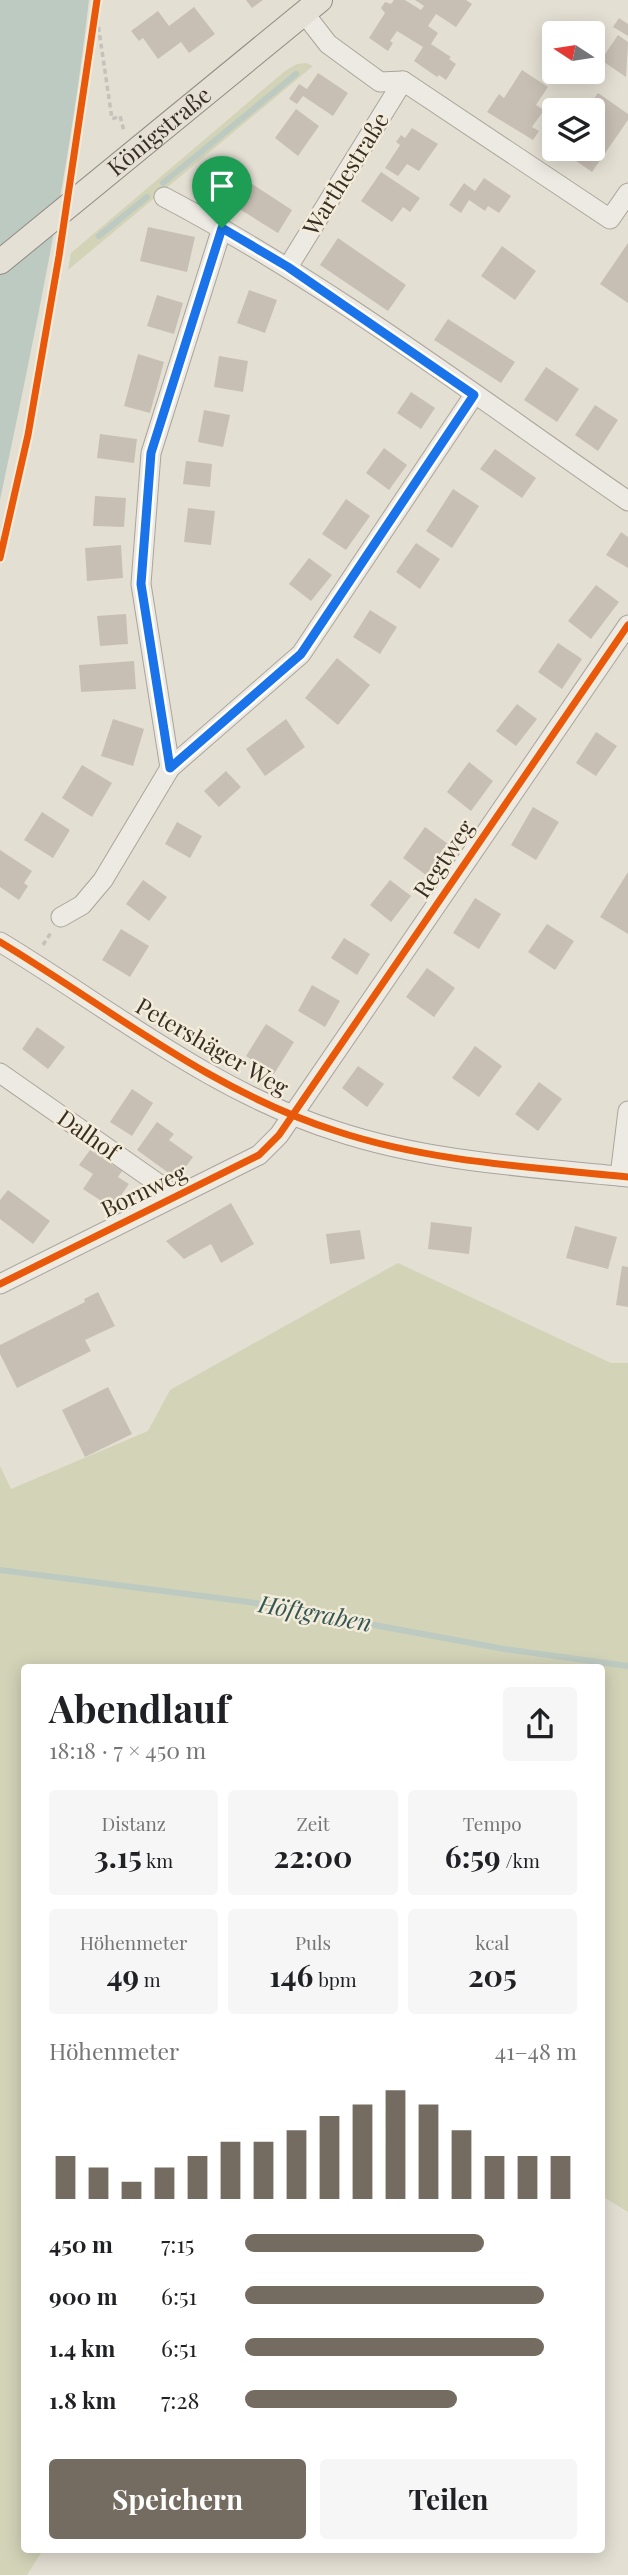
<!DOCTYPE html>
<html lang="de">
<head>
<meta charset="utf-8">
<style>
	body { margin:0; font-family:"Playfair Display",serif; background:#f6f6f6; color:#202124; height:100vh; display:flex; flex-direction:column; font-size:26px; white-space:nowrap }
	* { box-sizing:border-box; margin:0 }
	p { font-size:23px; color:#757577 }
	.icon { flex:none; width:38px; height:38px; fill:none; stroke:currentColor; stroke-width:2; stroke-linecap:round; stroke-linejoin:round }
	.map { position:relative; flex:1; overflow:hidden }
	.drawer { position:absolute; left:21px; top:1664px; width:584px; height:889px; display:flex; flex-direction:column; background:#fff; border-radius:7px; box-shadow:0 4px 18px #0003 }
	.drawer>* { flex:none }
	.needle { width:46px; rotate:282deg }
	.fabs { position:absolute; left:542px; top:21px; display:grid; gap:14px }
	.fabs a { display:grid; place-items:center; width:63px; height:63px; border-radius:7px; background:#fff; box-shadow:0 4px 18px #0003; font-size:35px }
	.pin { position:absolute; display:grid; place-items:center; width:60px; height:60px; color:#fff; margin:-72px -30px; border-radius:50% 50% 50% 0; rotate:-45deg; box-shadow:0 0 7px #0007 }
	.pin .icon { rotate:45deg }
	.round { display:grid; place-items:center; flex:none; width:74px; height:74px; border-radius:7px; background:#f6f6f6 }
	.summary { display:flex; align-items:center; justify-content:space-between; height:119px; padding:0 28px }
	h1 { font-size:38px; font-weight:700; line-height:52px }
	.metrics { display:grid; grid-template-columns:repeat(3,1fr); gap:10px; height:119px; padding:7px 28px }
	.metrics div { display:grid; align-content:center; border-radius:7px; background:#f6f6f6; text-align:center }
	.metrics b { font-size:30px; font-weight:700 }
	.metrics small { font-size:19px; font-weight:400 }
	.metrics p { font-size:19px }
	.chart { height:196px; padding:14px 28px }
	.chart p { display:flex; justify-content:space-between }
	.chart svg { width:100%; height:126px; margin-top:7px; stroke:#756c61; stroke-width:6 }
	.action { display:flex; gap:14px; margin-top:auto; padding:14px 28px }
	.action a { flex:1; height:80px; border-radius:7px; background:#756c61; color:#fff; font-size:28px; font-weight:700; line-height:80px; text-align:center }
	.action a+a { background:#f6f6f6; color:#202124 }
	ul { padding:0 28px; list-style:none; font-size:23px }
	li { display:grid; grid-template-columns:112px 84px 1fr; align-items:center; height:52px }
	li i { height:18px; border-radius:9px; background:#756c61 }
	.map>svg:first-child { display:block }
	.green { fill:#d2d3b7 }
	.water { fill:#bdcac2 }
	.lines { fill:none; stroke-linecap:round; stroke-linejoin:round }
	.stream { stroke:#bdcac2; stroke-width:6 }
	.building { fill:#c8bfb4 }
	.minor-casing { stroke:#aaa49b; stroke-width:21 }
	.major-casing { stroke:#908a82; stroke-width:26 }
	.path { stroke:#c6c1ba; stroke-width:3.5; stroke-dasharray:5 3.5; stroke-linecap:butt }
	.minor { stroke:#edeae3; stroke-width:19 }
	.major { stroke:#e4e0d6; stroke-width:24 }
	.cycleway-casing { stroke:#f3ecdb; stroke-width:11 }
	.cycleway { stroke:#e8590c; stroke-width:7 }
	.route-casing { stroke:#fff; stroke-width:14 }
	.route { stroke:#1a73e8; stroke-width:9 }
	.labels { text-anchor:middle; stroke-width:5; stroke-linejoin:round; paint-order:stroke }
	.street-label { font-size:23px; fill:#392e23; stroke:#f3ecdb }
	.water-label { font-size:24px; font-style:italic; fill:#345755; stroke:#f3ecdb }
</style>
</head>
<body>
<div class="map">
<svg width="628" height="2575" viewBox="0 0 628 2575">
	<rect width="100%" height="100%" fill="#e4dfd3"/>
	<g class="green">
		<polygon points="306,63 313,66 68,270 71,253 285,71 297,64"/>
		<polygon points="398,1263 611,1363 628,1363 628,2212 602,2196 602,1668 24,1668 24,2550 43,2550 27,2575 0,2575 0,1466 11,1489 148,1431 170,1390"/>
	</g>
	<path class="water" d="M0,0H89C70,168 35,334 0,500Z"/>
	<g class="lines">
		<g class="stream">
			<polyline points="163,183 296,74"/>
			<polyline points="99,236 147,197"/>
			<polyline points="0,1570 249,1602 504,1649 628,1666"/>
		</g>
	</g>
	<g class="building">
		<polygon points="246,0 263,0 252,8"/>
		<polygon points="394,0 405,0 421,10 424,6 415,0 466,0 472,4 456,27 436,14 428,26 438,33 431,44 451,57 449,59 456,64 446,80 439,75 437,77 414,61 423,47 397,31 390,41 393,43 388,51 369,38 385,13 381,8 385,2 391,4"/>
		<polygon points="194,7 215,34 189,53 181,42 158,59 143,38 139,41 131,31 158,11 169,26"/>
		<polygon points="619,18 628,24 628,36 613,27"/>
		<polygon points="618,35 628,42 626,77 601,60"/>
		<polygon points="522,70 548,87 536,105 544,110 532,127 539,131 533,140 487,112 499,94 504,98"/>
		<polygon points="318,73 348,93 333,116 303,96 297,104 289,99 299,84 307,89"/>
		<polygon points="598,93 628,114 628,120 592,172 559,149 593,149 593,110 586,110"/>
		<polygon points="296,109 319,126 298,156 275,138"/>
		<polygon points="412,128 438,144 419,171 407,164 398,176 385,168 400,145 396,142 401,135 405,138"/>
		<polygon points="223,165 292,210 278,233 207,189"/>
		<polygon points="381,172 420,198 410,212 403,207 392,222 361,201"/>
		<polygon points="484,178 511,196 499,213 488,206 485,211 469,200 461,213 449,205 464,183 475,191"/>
		<polygon points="148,227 195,237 187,272 140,261"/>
		<polygon points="338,238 406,285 388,311 320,265"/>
		<polygon points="628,243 628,303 600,284"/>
		<polygon points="502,246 536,271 515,300 481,276"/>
		<polygon points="249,290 277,300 265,333 237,323"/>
		<polygon points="157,295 183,303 174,334 147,326"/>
		<polygon points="448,319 515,362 501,383 434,340"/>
		<polygon points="138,354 164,362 150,413 124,406"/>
		<polygon points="219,356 248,361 243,392 214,387"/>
		<polygon points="546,367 579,389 557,422 524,400"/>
		<polygon points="411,392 435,408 421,429 397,413"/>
		<polygon points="595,405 618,420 598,451 575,435"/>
		<polygon points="204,410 230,415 223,447 198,442"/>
		<polygon points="100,434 137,439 134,463 97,458"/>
		<polygon points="384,448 407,465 389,490 366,473"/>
		<polygon points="495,449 536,478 522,498 480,469"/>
		<polygon points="186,461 212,464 210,487 183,484"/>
		<polygon points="453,489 479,506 452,548 426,531"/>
		<polygon points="95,496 126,498 124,527 93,526"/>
		<polygon points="346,499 370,516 346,550 322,534"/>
		<polygon points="188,508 215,511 211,545 184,542"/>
		<polygon points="621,532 628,537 628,568 606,555"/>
		<polygon points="416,543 440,559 420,589 396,572"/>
		<polygon points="121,545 123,578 87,581 85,548"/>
		<polygon points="309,558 332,575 311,601 289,584"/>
		<polygon points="596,585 619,602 591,639 568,621"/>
		<polygon points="370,610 397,627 380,654 353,637"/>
		<polygon points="126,614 128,644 100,646 97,616"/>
		<polygon points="558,643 582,659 562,689 538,672"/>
		<polygon points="337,658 370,685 338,725 305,698"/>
		<polygon points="134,661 136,689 81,692 79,665"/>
		<polygon points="517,704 537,719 516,746 496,731"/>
		<polygon points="113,719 144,729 133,766 101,756"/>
		<polygon points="286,719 305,747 265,776 246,749"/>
		<polygon points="596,732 617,746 596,776 576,763"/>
		<polygon points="469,762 493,781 471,811 447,792"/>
		<polygon points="82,765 112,783 92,817 62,798"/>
		<polygon points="226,771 241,787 219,807 204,791"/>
		<polygon points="533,807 559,822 536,860 511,845"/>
		<polygon points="42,812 70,830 53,858 24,840"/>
		<polygon points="177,822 202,836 190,858 165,844"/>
		<polygon points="425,827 448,844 426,875 403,858"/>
		<polygon points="0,850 32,871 24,883 28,886 19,900 0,887"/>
		<polygon points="628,872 628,934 600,917"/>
		<polygon points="143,880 167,897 149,921 126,904"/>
		<polygon points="390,880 411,896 391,922 370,905"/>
		<polygon points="475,898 501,914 479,949 453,933"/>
		<polygon points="547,924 574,941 555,970 528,952"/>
		<polygon points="121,929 149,946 130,977 102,960"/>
		<polygon points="344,938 370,954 357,975 331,958"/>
		<polygon points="427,968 455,988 434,1017 406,997"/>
		<polygon points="312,985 340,1001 325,1027 298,1011"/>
		<polygon points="266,1024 294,1042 274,1074 246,1056"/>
		<polygon points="37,1027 65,1047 48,1069 22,1049"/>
		<polygon points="475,1046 502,1066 479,1097 452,1078"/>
		<polygon points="358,1066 384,1084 367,1107 342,1088"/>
		<polygon points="539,1082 562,1099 538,1131 515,1114"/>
		<polygon points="132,1089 153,1103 132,1136 110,1122"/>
		<polygon points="157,1122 174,1134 169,1140 193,1157 177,1179 137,1150"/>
		<polygon points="90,1150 122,1171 118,1177 129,1184 112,1208 83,1189 93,1174 79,1165"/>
		<polygon points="8,1190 50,1221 33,1244 0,1219 0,1200"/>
		<polygon points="231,1203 254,1244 221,1263 211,1244 184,1259 166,1241"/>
		<polygon points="431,1222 472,1227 469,1254 428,1249"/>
		<polygon points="575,1226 617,1237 608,1269 566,1258"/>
		<polygon points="360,1230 365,1259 330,1264 326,1234"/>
		<polygon points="622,1266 628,1267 628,1307 616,1305"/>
		<polygon points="98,1292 115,1326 85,1340 91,1351 17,1388 0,1354 0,1345 85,1302 84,1299"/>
		<polygon points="108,1387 132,1434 85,1457 62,1410"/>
	</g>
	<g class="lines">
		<defs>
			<g id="minor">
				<polyline points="304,13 328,44 380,82 403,81 610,219 628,193"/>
				<path d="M164,197C326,282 477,397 628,501"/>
				<polyline points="288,267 403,81"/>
				<polyline points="170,768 141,584 151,453 222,228"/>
				<polyline points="61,917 82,905 103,880 170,768 301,654 474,395"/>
				<path d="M0,942C109,1008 213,1092 336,1131C429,1162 531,1167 628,1177"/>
				<polyline points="0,1073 176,1196"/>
				<polyline points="620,1176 628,1111"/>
				<polyline points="0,1284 259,1155 279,1135 628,625"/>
			</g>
			<g id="major">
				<path id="s1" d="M0,262L320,0"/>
			</g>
		</defs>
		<use href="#minor" class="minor-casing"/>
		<use href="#major" class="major-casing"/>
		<g class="path">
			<polyline points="96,10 112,119 120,116 124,131"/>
			<polyline points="43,945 52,931"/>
		</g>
		<use href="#minor" class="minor"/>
		<use href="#major" class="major"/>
		<defs>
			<g id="cycleway">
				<polyline points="0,558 28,435 59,256 97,0"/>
				<path d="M0,942C109,1008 213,1092 336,1131C429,1162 531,1167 628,1177"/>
				<polyline points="0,1284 259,1155 279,1135 628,625"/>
			</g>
		</defs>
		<use href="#cycleway" class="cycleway-casing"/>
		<use href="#cycleway" class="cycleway"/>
	</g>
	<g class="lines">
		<defs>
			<polygon id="route" points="222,228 288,267 474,395 301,654 170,768 141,584 151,453"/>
		</defs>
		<use href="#route" class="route-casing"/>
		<use href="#route" class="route"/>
	</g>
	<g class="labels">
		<g class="street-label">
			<text dy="8" stroke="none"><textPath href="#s1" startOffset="206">Königstraße</textPath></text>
			<text transform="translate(346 174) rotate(-58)" y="8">Warthestraße</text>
			<text transform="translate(444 859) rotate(-56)" y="8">Regtweg</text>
			<text transform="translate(212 1047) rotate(30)" y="8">Petershäger Weg</text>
			<text transform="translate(88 1135) rotate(35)" y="8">Dalhof</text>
			<text transform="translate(144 1191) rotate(-26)" y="8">Bornweg</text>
		</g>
		<g class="water-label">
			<text transform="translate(315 1614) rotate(10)" y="8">Höftgraben</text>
		</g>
	</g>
</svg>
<div class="fabs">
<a><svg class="needle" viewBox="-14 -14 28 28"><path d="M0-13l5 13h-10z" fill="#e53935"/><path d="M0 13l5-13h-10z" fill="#757577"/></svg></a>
<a><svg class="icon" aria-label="layers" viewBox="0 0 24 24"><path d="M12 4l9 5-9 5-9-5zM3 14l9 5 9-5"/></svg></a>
</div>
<div class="pin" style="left:222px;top:228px;background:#1e9e55"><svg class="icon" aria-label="arrive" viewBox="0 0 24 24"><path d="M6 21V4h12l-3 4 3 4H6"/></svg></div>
<section class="drawer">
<div class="summary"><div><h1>Abendlauf</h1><p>18:18 · 7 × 450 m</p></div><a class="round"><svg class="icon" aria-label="share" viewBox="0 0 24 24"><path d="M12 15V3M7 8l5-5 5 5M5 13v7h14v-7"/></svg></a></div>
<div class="metrics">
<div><p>Distanz</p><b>3.15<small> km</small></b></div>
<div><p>Zeit</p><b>22:00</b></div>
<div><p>Tempo</p><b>6:59<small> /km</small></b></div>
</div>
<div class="metrics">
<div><p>Höhenmeter</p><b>49<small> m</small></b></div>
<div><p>Puls</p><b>146<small> bpm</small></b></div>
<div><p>kcal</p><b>205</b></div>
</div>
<div class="chart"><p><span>Höhenmeter</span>41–48 m</p>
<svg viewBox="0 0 160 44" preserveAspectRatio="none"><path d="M5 44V29M15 44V33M25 44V38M35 44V33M45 44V29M55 44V24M65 44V24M75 44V20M85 44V15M95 44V11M105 44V6M115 44V11M125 44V20M135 44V29M145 44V29M155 44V29"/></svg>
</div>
<ul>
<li><b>450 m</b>7:15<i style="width:72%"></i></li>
<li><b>900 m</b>6:51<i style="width:90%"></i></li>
<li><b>1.4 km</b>6:51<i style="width:90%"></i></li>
<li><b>1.8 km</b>7:28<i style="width:64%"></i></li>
</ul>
<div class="action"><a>Speichern</a><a>Teilen</a></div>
</section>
</div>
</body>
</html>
